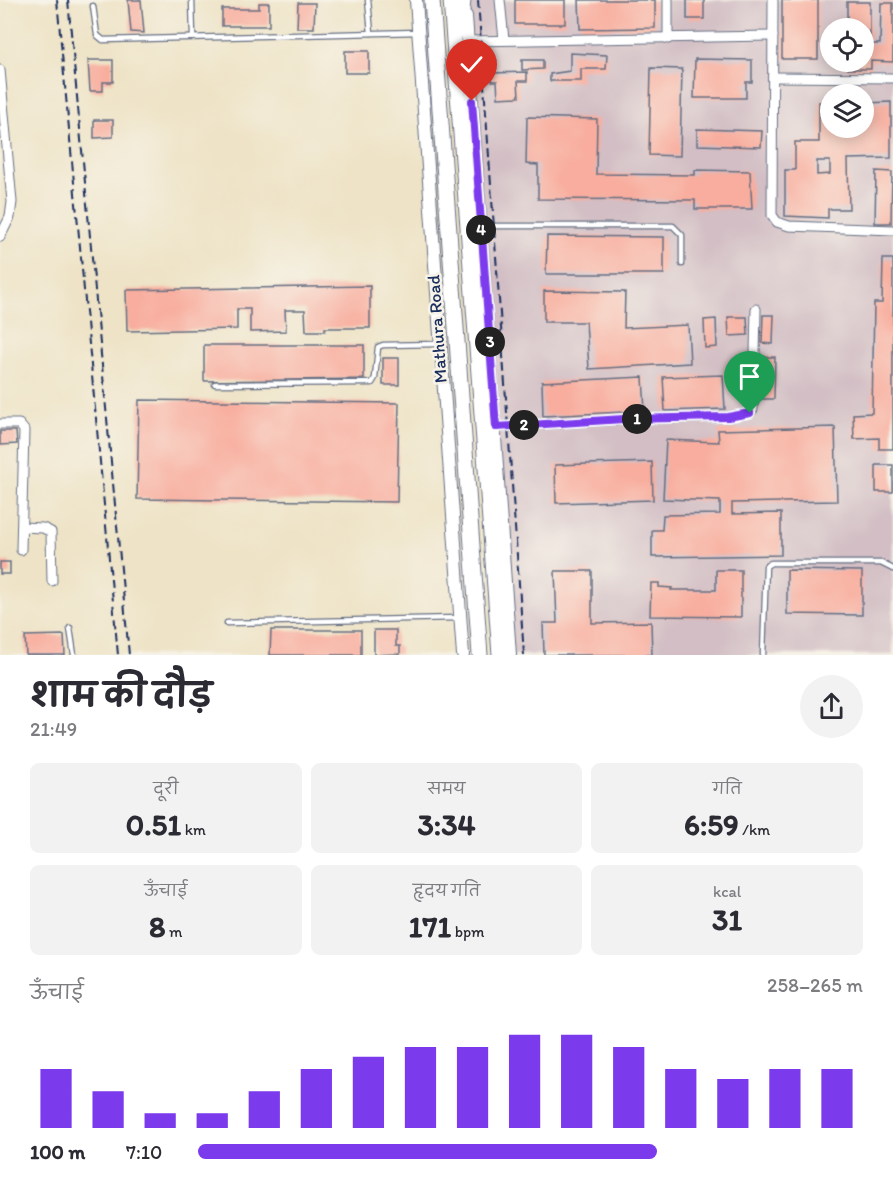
<!DOCTYPE html>
<html lang="hi">
<head>
<meta charset="utf-8">
<style>
	body { margin:0; font-family:Itim,"Playpen Sans Deva",sans-serif; background:#f2f2f3; color:#2b2b33; height:100vh; display:flex; flex-direction:column; font-size:22px; white-space:nowrap }
	* { box-sizing:border-box; margin:0 }
	p { font-size:20px; color:#7c7c81 }
	.icon { flex:none; width:33px; height:33px; fill:none; stroke:currentColor; stroke-width:2; stroke-linecap:round; stroke-linejoin:round }
	.map { position:relative; height:655px; overflow:hidden }
	.details { display:flex; flex-direction:column; background:#fff; flex:1 }
	.details>* { flex:none }
	.buttons { position:absolute; left:820px; top:18px; display:grid; gap:12px }
	.buttons a { display:grid; place-items:center; width:54px; height:54px; border-radius:50%; background:#fff; box-shadow:0 3px 15px #0003; font-size:30px }
	.pin { position:absolute; display:grid; place-items:center; width:51px; height:51px; color:#fff; margin:-62px -26px; border-radius:50% 50% 50% 0; rotate:-45deg; box-shadow:0 0 6px #0007 }
	.pin .icon { rotate:45deg }
	.km { position:absolute; width:30px; height:30px; margin:-15px; border-radius:50%; background:#222; color:#fff; font-size:16px; line-height:30px; text-align:center }
	.round { display:grid; place-items:center; flex:none; width:63px; height:63px; border-radius:32px; background:#f2f2f3 }
	.head { display:flex; align-items:center; justify-content:space-between; height:102px; padding:0 30px }
	h1 { font-size:33px; font-weight:700; line-height:45px }
	.metrics { display:grid; grid-template-columns:repeat(3,1fr); gap:9px; height:102px; padding:6px 30px }
	.metrics div { display:grid; align-content:center; border-radius:9px; background:#f2f2f3; text-align:center }
	.metrics b { font-size:30px; font-weight:700 }
	.metrics small { font-size:16px; font-weight:400 }
	.metrics p { font-size:16px }
	.chart { height:168px; padding:12px 30px }
	.chart p { display:flex; justify-content:space-between }
	.chart svg { width:100%; height:108px; margin-top:6px; stroke:#7c3aed; stroke-width:6 }
	ul { padding:0 30px; list-style:none; font-size:20px }
	li { display:grid; grid-template-columns:96px 72px 1fr; align-items:center; height:45px }
	li i { height:15px; border-radius:8px; background:#7c3aed }
	.map>svg:first-child { display:block }
	.industrial { fill:#d2bec4; fill-rule:evenodd }
	.building { fill:#f8ad9e; fill-rule:evenodd }
	.lines { fill:none; stroke-linecap:round; stroke-linejoin:round }
	.service-casing { stroke:#656e82; stroke-width:7 }
	.minor-casing { stroke:#656e82; stroke-width:11 }
	.secondary-casing { stroke:#656e82; stroke-width:14 }
	.trunk-casing { stroke:#656e82; stroke-width:17 }
	.service { stroke:#fff; stroke-width:4.5 }
	.minor { stroke:#fff; stroke-width:9 }
	.secondary { stroke:#fff; stroke-width:12 }
	.trunk { stroke:#fff; stroke-width:15 }
	.rail { stroke:#1b2f5e; stroke-width:2; stroke-dasharray:9 4.5; stroke-linecap:butt }
	.route-casing { stroke:#fff; stroke-width:12 }
	.route { stroke:#7c3aed; stroke-width:8 }
	.labels { text-anchor:middle; stroke-width:5; stroke-linejoin:round; paint-order:stroke }
	.street-label { font-size:18px; fill:#1b2f5e; stroke:#f7f3e8 }
</style>
</head>
<body>
<div class="map">
<svg width="893" height="655" viewBox="0 0 893 655">
	<rect width="100%" height="100%" fill="#f7f3e8"/>
	<filter id="ink" filterUnits="userSpaceOnUse"><feTurbulence type="fractalNoise" baseFrequency=".0167" numOctaves="2"/><feDisplacementMap in="SourceGraphic" scale="12" xChannelSelector="R" yChannelSelector="G"/><feConvolveMatrix kernelMatrix="1 2 1 2 8 2 1 2 1" color-interpolation-filters="sRGB"/></filter>
	<filter id="wash" filterUnits="userSpaceOnUse"><feTurbulence type="fractalNoise" baseFrequency=".008" numOctaves="4" result="noise"/><feDisplacementMap in="SourceGraphic" scale="24" xChannelSelector="R" yChannelSelector="G"/><feGaussianBlur stdDeviation="1.35" result="paint"/><feColorMatrix in="noise" values="0 0 0 0 0 0 0 0 0 0 0 0 0 0 0 0 0 1.4 0 .05"/><feComposite in="paint" operator="in"/></filter>
	<g filter="url(#wash)">
		<rect width="100%" height="100%" fill="#eee3c6"/>
		<path class="industrial" d="M462,0H893V655H512ZM831,28H864V62H831ZM831,94H864V128H831Z"/>
		<g id="blocks">
			<g class="building">
				<polygon points="128,0 141,0 144,33 131,32"/>
				<rect x="515" y="0" width="50" height="24"/>
				<polygon points="579,0 655,0 655,28 580,29"/>
				<rect x="687" y="0" width="17" height="19"/>
				<rect x="782" y="0" width="36" height="59"/>
				<polygon points="847,2 870,2 870,44 880,44 881,3 893,3 893,62 871,61 871,69 848,69 848,62 864,62 864,28 847,28"/>
				<polygon points="259,3 269,3 269,26 222,26 222,9 259,9"/>
				<polygon points="298,3 315,3 314,28 297,28"/>
				<rect x="345" y="51" width="24" height="22"/>
				<polygon points="570,53 607,55 606,69 581,69 581,81 550,81 550,74 570,71"/>
				<polygon points="695,59 752,60 752,82 746,82 746,98 694,98"/>
				<polygon points="88,60 113,60 113,82 103,82 103,91 90,91"/>
				<polygon points="522,60 543,60 543,69 522,70"/>
				<polygon points="651,68 682,69 680,156 649,155"/>
				<polygon points="527,72 527,81 518,81 519,97 498,98 497,81 492,81 492,73"/>
				<path d="M819,102H831V128H864V103L891,102V158L848,159L849,209H828V218L785,216V170H795V142H819ZM817,161H830V174L817,175Z"/>
				<polygon points="527,117 597,119 596,174 695,175 695,170 750,171 752,209 695,209 695,200 538,199 538,165 526,164"/>
				<polygon points="94,120 113,120 113,137 94,138"/>
				<polygon points="697,129 762,131 761,147 697,145"/>
				<polygon points="876,171 892,172 891,223 875,223"/>
				<polygon points="547,236 664,237 664,274 546,274"/>
				<polygon points="883,259 893,259 893,449 879,449 879,438 854,439 853,414 872,413 874,303 882,303"/>
				<polygon points="370,286 370,328 325,328 325,331 306,331 305,310 285,310 286,331 250,332 250,309 237,309 237,329 127,331 126,290"/>
				<polygon points="544,291 625,292 624,328 688,325 690,363 589,369 586,322 544,322"/>
				<polygon points="763,315 774,315 773,344 762,343"/>
				<polygon points="728,317 747,317 748,335 729,336"/>
				<polygon points="716,319 717,347 705,348 704,320"/>
				<polygon points="204,345 364,345 364,379 204,381"/>
				<polygon points="762,357 775,357 774,399 761,399"/>
				<rect x="383" y="358" width="16" height="27"/>
				<polygon points="723,375 725,409 665,411 663,377"/>
				<polygon points="643,377 645,411 543,416 542,382"/>
				<polygon points="139,400 399,403 397,502 137,499"/>
				<polygon points="835,427 837,501 732,503 732,514 781,513 781,555 652,557 652,530 662,530 663,515 720,514 720,501 663,499 666,440 719,442 718,430"/>
				<polygon points="0,431 16,431 17,444 0,445"/>
				<polygon points="652,462 653,500 556,503 555,465"/>
				<rect x="876" y="465" width="17" height="27"/>
				<rect x="0" y="562" width="10" height="12"/>
				<polygon points="716,570 741,570 741,617 650,616 651,583 659,583 659,587 672,588 671,590 716,590"/>
				<polygon points="787,570 862,571 862,615 787,614"/>
				<polygon points="555,571 592,571 592,623 651,622 652,655 544,655 543,623 557,623"/>
				<polygon points="271,630 361,630 361,655 270,655"/>
				<polygon points="374,630 396,630 396,646 400,646 400,654 374,655"/>
				<polygon points="64,635 65,655 26,655 25,636"/>
			</g>
		</g>
	</g>
	<g filter="url(#ink)">
		<use href="#blocks" fill-opacity="0" stroke="#656e82" stroke-width="1.5"/>
		<g class="lines">
			<defs>
				<g id="service">
					<polyline points="192,0 193,36"/>
					<polyline points="368,0 371,33"/>
					<polyline points="93,6 97,35 103,40 418,32"/>
					<polyline points="481,226 673,226 682,235 682,264"/>
					<polyline points="215,384 372,383 375,378 378,347 383,345 438,344"/>
					<polyline points="227,623 458,618"/>
					<polyline points="70,628 74,655"/>
					<polyline points="763,655 766,566 771,563 881,563 893,569"/>
				</g>
				<g id="minor">
					<polyline points="500,0 504,40"/>
					<polyline points="773,0 772,215 777,222 789,226 893,230"/>
					<polyline points="668,39 668,0"/>
					<polyline points="467,41 773,36"/>
					<polyline points="0,70 12,202 10,217 0,237"/>
					<polyline points="773,77 893,78"/>
					<polyline points="0,424 19,424 24,430 21,550"/>
					<polyline points="496,427 624,419 728,417 750,413 753,409 754,398 756,309"/>
					<polyline points="22,527 43,528 51,532 52,581"/>
				</g>
				<g id="secondary">
					<polyline points="416,0 463,655"/>
					<polyline points="466,16 510,655"/>
				</g>
				<g id="trunk">
					<polyline points="432,0 480,655"/>
					<polyline points="451,0 500,655"/>
					<polyline points="460,30 463,0"/>
				</g>
			</defs>
			<use href="#service" class="service-casing"/>
			<use href="#minor" class="minor-casing"/>
			<use href="#secondary" class="secondary-casing"/>
			<use href="#trunk" class="trunk-casing"/>
			<use href="#service" class="service"/>
			<use href="#minor" class="minor"/>
			<use href="#secondary" class="secondary"/>
			<use href="#trunk" class="trunk"/>
			<g class="rail">
				<polyline points="57,0 118,655"/>
				<polyline points="68,0 129,655"/>
				<polyline points="478,0 524,655"/>
			</g>
		</g>
	</g>
	<g class="lines" filter="url(#ink)">
		<defs>
			<polyline id="route" points="472,101 496,427 624,419 728,417 750,413"/>
		</defs>
		<use href="#route" class="route-casing"/>
		<use href="#route" class="route"/>
	</g>
	<g class="labels">
		<g class="street-label">
			<text transform="translate(437 329) rotate(-94)" y="6">Mathura Road</text>
		</g>
	</g>
</svg>
<div class="buttons">
<a><svg class="icon" aria-label="locate" viewBox="0 0 24 24"><circle cx="12" cy="12" r="6"/><path d="M12 2v4M12 18v4M2 12h4M18 12h4"/></svg></a>
<a><svg class="icon" aria-label="layers" viewBox="0 0 24 24"><path d="M12 4l9 5-9 5-9-5zM3 14l9 5 9-5"/></svg></a>
</div>
<div class="pin" style="left:750px;top:413px;background:#1e9e55"><svg class="icon" aria-label="arrive" viewBox="0 0 24 24"><path d="M6 21V4h12l-3 4 3 4H6"/></svg></div>
<div class="pin" style="left:472px;top:101px;background:#d93025"><svg class="icon" aria-label="check" viewBox="0 0 24 24"><path d="M5 12l5 5 9-10"/></svg></div>
<b class="km" style="left:637px;top:419px">1</b>
<b class="km" style="left:524px;top:425px">2</b>
<b class="km" style="left:490px;top:342px">3</b>
<b class="km" style="left:481px;top:230px">4</b>
</div>
<section class="details">
<div class="head"><div><h1>शाम की दौड़</h1><p>21:49</p></div><a class="round"><svg class="icon" aria-label="share" viewBox="0 0 24 24"><path d="M12 15V3M7 8l5-5 5 5M5 13v7h14v-7"/></svg></a></div>
<div class="metrics">
<div><p>दूरी</p><b>0.51<small> km</small></b></div>
<div><p>समय</p><b>3:34</b></div>
<div><p>गति</p><b>6:59<small> /km</small></b></div>
</div>
<div class="metrics">
<div><p>ऊँचाई</p><b>8<small> m</small></b></div>
<div><p>हृदय गति</p><b>171<small> bpm</small></b></div>
<div><p>kcal</p><b>31</b></div>
</div>
<div class="chart"><p><span>ऊँचाई</span>258–265 m</p>
<svg viewBox="0 0 160 44" preserveAspectRatio="none"><path d="M5 44V20M15 44V29M25 44V38M35 44V38M45 44V29M55 44V20M65 44V15M75 44V11M85 44V11M95 44V6M105 44V6M115 44V11M125 44V20M135 44V24M145 44V20M155 44V20"/></svg>
</div>
<ul>
<li><b>100 m</b>7:10<i style="width:69%"></i></li>
</ul>
</section>
</body>
</html>
